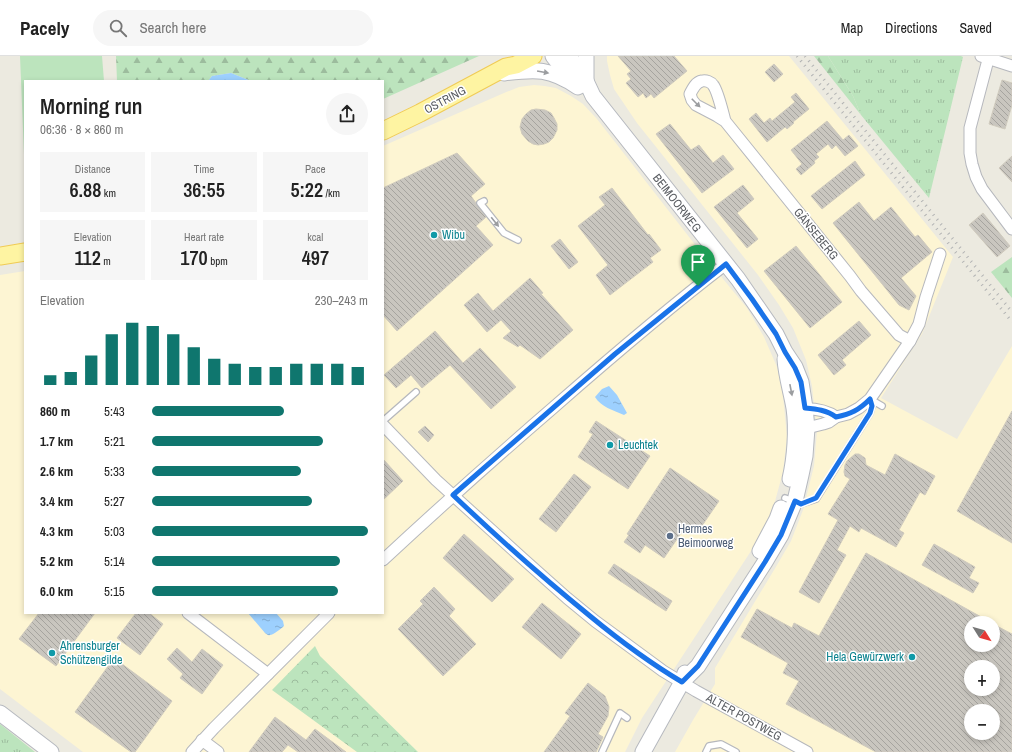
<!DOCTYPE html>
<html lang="en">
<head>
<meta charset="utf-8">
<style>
	body { margin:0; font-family:"Archivo Narrow",sans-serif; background:#f6f6f6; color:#222; height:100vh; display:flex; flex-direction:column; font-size:15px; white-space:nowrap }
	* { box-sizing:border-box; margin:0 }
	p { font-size:13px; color:#767676 }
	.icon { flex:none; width:22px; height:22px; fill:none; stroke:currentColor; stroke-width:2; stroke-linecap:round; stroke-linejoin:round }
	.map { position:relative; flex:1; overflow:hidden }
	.drawer { position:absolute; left:24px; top:24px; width:360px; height:534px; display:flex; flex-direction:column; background:#fff; border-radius:0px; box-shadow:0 2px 6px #0003 }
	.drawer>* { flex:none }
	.needle { width:26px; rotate:127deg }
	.fabs { position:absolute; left:964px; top:560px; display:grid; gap:8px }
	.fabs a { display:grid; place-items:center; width:36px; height:36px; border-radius:50%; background:#fff; box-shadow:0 2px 6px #0003; font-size:20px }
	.pin { position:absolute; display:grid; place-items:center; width:34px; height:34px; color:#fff; margin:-41px -17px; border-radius:50% 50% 50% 0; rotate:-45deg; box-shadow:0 0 4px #0007 }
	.pin .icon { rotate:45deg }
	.round { display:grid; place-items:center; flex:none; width:42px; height:42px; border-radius:21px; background:#f6f6f6 }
	.head { display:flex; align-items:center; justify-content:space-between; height:68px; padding:0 16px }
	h1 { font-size:22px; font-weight:600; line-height:30px }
	.metrics { display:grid; grid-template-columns:repeat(3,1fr); gap:6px; height:68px; padding:4px 16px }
	.metrics div { display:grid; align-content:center; border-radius:0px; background:#f6f6f6; text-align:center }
	.metrics b { font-size:20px; font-weight:600 }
	.metrics small { font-size:11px; font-weight:400 }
	.metrics p { font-size:11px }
	.chart { height:112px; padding:8px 16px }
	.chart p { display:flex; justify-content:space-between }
	.chart svg { width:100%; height:72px; margin-top:4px; stroke:#0f766e; stroke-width:6 }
	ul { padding:0 16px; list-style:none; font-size:13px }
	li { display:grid; grid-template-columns:64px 48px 1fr; align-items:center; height:30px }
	li i { height:10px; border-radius:5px; background:#0f766e }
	header { display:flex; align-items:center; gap:24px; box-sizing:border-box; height:56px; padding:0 20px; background:#fff; border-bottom:1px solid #e0e0e0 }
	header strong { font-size:19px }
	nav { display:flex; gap:22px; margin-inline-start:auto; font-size:14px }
	.search { width:280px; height:36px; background:#f6f6f6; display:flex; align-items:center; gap:10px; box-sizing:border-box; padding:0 14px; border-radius:22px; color:#767676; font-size:15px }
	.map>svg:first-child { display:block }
	.commercial { fill:#fdf5d3; fill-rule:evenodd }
	.grass { fill:url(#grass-tufts) }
	.forest { fill:url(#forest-firs) }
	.park { fill:url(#park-crowns) }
	.pitch { fill:#bce4bd }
	.water { fill:url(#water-ripples) }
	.building { fill:url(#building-back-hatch); stroke:#d0cbbe; fill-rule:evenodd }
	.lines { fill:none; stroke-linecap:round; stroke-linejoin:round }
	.lane-casing { stroke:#b6b8bd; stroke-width:8 }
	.street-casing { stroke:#b6b8bd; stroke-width:13 }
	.secondary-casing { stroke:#b6b9bf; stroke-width:17 }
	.primary-casing { stroke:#f0cb55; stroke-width:19 }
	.lane { stroke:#fff; stroke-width:5.5 }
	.street { stroke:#fff; stroke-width:11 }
	.secondary { stroke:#fff; stroke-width:15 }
	.primary { stroke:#fef4a2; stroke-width:17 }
	.rail { stroke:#b3b4b4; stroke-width:3; stroke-dasharray:1 5; stroke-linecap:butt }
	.oneway { fill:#9b9da0 }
	.route-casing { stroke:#fff; stroke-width:8 }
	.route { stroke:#1a73e8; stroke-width:5 }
	.culture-dot { fill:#0f9aa8; stroke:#fff; stroke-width:1.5 }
	.service-dot { fill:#5c6f8a; stroke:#fff; stroke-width:1.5 }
	.labels { text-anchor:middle; stroke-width:3; stroke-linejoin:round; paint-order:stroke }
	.street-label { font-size:12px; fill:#595c61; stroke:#fff }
	.culture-label { font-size:12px; fill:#0d838f; stroke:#fff; text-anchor:start }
	.service-label { font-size:12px; fill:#4e5e75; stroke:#fff; text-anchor:start }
</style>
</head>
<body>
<header>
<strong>Pacely</strong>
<div class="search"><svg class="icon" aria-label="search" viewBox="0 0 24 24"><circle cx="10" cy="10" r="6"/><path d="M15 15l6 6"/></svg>Search here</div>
<nav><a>Map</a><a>Directions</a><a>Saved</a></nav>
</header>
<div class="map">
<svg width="1012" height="696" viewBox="0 0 1012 696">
	<defs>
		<pattern id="grass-tufts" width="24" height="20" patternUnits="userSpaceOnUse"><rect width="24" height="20" fill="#bce4bd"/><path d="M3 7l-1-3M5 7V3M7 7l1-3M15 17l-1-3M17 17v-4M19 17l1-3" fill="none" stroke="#9cbc9d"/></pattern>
		<pattern id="forest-firs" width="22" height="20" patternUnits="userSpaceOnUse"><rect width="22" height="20" fill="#bce4bd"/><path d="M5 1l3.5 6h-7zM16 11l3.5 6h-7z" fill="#9cbc9d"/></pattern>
		<pattern id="park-crowns" width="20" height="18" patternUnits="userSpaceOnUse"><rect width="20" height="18" fill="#bce4bd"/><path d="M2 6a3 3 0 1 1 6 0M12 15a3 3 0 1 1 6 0" fill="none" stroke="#9cbc9d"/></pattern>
		<pattern id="water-ripples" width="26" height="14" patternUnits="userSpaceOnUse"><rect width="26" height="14" fill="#9dd0fe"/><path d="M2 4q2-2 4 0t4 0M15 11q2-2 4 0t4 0" fill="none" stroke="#83acd1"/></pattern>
		<pattern id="building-back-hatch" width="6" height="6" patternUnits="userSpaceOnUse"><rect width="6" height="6" fill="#c9c6bf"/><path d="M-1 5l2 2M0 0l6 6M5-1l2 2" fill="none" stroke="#a6a49f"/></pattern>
	</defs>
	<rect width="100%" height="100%" fill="#eceae0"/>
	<g class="commercial">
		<path d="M607,0H789L953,201L922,278L881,342L957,383L1012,290V696H675L693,664L715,628V612L777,509L791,485L803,454L814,410L817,375L812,330L806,304L793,272L779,249L758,219L637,67L614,33L610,19L607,5ZM971,567H993V589H971ZM971,611H993V633H971ZM971,655H993V677H971Z"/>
		<polygon points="534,29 545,30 556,32 571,40 583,48 597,63 700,195 747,252 764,281 777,311 783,340 787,381 783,416 774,449 766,469 751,495 642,662 625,696 83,696 0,633 0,219 25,215 25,557 383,557 383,90 504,37 519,31"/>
	</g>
	<g class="grass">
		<polygon points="828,0 961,0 963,1 929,142 861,59 853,40"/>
		<polygon points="0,668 35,696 0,696"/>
	</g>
	<g class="forest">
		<polygon points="116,0 479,0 383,43 383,25 251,25 231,17 212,20 208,25 117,25"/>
		<polygon points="814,0 828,0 853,40 861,59"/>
		<polygon points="1012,201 1012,242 991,216"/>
	</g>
	<polygon class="park" points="315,590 320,600 418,696 357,696 272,634"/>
	<polygon class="pitch" points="20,0 102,0 104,25 25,25 25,123"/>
	<g class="water">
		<polygon points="231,17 251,25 208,25 212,20"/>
		<path d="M609,330L617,339L627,357L624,359C613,354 601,351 595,341L602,333Z"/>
		<path d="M248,557H276L283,565L284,570C282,572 273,579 270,579C268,580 267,578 265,577Z"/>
	</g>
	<g class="building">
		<polygon points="618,0 674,0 687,15 654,42 651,38 646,42 643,37 638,41 626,27 631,23 627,18 631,15"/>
		<polygon points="774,8 783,18 774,26 765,16"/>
		<polygon points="1002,24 1012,27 1012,49 1005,73 989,68"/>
		<polygon points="796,37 809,53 793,66 794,67 787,73 785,71 767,86 749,63 756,57 764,67 770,62 772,65 795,46 791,41"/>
		<polygon points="536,53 545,54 551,57 554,62 557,68 557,74 553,82 549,86 544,88 538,89 533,88 528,85 522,78 520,71 522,63 526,58 531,54"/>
		<polygon points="827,65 843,84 849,79 858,90 845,100 836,89 832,93 828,88 816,98 819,101 814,105 815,107 801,119 796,113 802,108 791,94"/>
		<polygon points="670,68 691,94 699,89 713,107 723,99 734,113 702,137 656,78"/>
		<polygon points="457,97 485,128 471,140 486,161 476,170 493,189 397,275 383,259 383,132"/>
		<polygon points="1012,100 1012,126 999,112"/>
		<polygon points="855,105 865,119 822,153 811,140"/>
		<polygon points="743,129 754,143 737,157 758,183 747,192 714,151"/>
		<polygon points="612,132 648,179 649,178 661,194 650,202 653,206 610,239 596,219 608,209 578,170 605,149 599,141"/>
		<polygon points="859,146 874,165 891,151 915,181 918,179 932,196 901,222 916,240 909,254 899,249 833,167"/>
		<polygon points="983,157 1010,190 997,201 969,169"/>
		<polygon points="560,183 578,206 569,213 551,190"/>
		<polygon points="796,190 842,246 810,272 764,215"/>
		<polygon points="530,222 543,237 541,238 573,274 540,303 520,289 518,291 503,282 511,275 501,264 487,276 464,249 478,237 493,255"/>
		<polygon points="859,265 871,279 842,304 846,309 834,319 818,299"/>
		<polygon points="435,275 463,307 480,292 516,331 491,353 450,309 422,332 411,319 396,332 384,319"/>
		<polygon points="1012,355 1012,487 957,455"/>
		<polygon points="596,365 650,400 628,433 578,401 593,378 589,376"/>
		<polygon points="425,370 434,379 428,386 418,376"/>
		<polygon points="855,398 859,398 865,402 866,409 885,419 895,398 935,420 925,439 920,436 899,474 904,477 896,491 861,472 859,476 850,470 837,494 846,499 819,547 799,536 838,464 828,458 850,423 845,420 844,416 845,409 847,405"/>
		<polygon points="383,403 403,425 383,444"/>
		<polygon points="670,412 719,445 697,477 686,470 664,502 645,489 640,497 624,486 629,479 627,478"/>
		<polygon points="574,418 591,431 556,476 539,463"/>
		<polygon points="464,478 514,523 492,546 443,502"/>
		<polygon points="934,488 975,511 969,522 979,527 973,537 922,509"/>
		<path d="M866,497L992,567H971V589H993V568L1012,578V696H876L786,648L799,625L783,617L788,607L741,581L757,553L792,572L794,567L819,580ZM971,611H993V633H971ZM971,655H993V677H971Z"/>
		<polygon points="614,508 672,545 666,555 608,517"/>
		<polygon points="434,531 455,553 449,560 476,588 443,620 398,573 423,548 420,545"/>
		<polygon points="542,547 581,578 561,603 522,571"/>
		<polygon points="39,557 95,557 56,610 19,583"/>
		<polygon points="136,557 149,557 163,568 140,599 117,582"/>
		<polygon points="177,592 192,606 202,593 223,609 202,638 180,622 183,618 167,603"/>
		<polygon points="114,602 172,645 135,696 131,696 75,656"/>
		<polygon points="588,627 605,640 609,651 608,660 598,678 603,681 596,696 544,696 570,660 565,657"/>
		<polygon points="275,661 306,684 315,673 346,696 298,696 288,689 282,696 249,696"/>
	</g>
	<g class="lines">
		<defs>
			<g id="lane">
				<polyline points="484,145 480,147 504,177 518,184"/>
				<polyline points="870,343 882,350"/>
				<polyline points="383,365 416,336"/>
				<polyline points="785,442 801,448 816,443 870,357 872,350 871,343"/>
				<polyline points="602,696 620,657 627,662"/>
				<polyline points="706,696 709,690 721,688 736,696"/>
			</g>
			<g id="street">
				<polyline points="981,0 1012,10"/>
				<polyline points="989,0 970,72 970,97 972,108 976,121 982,133 1012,173"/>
				<path d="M725,65C723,58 718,35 713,29C711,26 706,24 702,25C696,26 693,32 690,38L692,44L696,49L717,60L725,65L850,220L861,235L899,279L910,285"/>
				<path d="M798,353C811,352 825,353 836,361"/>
				<polyline points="383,369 436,424 521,501 567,542 595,565 663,615 696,635 807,696"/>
				<polyline points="800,373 807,372 823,368 829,366 836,361 848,358 859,352 870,343 910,285 919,268 926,241 940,198"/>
				<path d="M383,504C439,452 496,401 554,351C610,302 667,253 726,208"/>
				<polyline points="188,557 268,618"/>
				<polyline points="202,684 218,696"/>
				<polyline points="192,696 214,672 329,557"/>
			</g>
			<g id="secondary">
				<polyline points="553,0 572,24"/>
				<polyline points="569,0 586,25 593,40 738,223 776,278 785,296 795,311 801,326 805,352 807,372 805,400 801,419 795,445 781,479 765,506 698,610 682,626"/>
				<path d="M504,17C536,13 550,12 578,31"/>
				<polyline points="586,25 586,0"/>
				<path d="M785,303C786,319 791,335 794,352C797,373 795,402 790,423"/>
				<polyline points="760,495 777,463 781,452"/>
				<polyline points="0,657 51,696"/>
				<polyline points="643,696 682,626 685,617"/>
			</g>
			<g id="primary">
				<polyline points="383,75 420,57 506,11 516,9 533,0"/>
				<polyline points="0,200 25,196"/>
			</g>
		</defs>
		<use href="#lane" class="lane-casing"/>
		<use href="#street" class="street-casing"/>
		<use href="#secondary" class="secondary-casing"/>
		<use href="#primary" class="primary-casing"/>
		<use href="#lane" class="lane"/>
		<use href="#street" class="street"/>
		<use href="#secondary" class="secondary"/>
		<use href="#primary" class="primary"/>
		<g class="rail">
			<polyline points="797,0 1012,266"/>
			<polyline points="805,0 1012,256"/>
		</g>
	</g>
	<defs><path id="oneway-solid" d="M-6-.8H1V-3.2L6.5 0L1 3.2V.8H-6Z"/></defs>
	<g class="oneway">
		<use href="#oneway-solid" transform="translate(543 16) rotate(10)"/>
		<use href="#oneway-solid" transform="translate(696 47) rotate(45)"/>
		<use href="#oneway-solid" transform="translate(495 166) rotate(51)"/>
		<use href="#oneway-solid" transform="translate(791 334) rotate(79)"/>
	</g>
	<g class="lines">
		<defs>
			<path id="route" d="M726,208L752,243L776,278L785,296L795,312L801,326L805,352C816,353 827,354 836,361C851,358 859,354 870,343L872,350L870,357L816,442L801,448L795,445L781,479L765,506L698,610L682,626C650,607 619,584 590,560C543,522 497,481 453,439L615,298Z"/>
		</defs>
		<use href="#route" class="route-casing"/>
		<use href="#route" class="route"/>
	</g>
	<g class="culture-dot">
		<circle cx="434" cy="179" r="4"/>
		<circle cx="610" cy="389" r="4"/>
		<circle cx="52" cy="597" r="4"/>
		<circle cx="912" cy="601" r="4"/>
	</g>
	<circle class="service-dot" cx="670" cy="480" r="4"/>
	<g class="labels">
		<g class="street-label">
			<text transform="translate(445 44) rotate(-28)" y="4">OSTRING</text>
			<text transform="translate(677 147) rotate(52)" y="4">BEIMOORWEG</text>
			<text transform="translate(816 178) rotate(51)" y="4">GÄNSEBERG</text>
			<text transform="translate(744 661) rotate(29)" y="4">ALTER POSTWEG</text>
		</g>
		<g class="culture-label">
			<text x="442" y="183">Wibu</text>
			<text x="618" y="393">Leuchtek</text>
			<text x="60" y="594">Ahrensburger<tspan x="60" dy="14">Schützengilde</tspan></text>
			<text x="904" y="605" text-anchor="end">Hela Gewürzwerk</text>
		</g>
		<g class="service-label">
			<text x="678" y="477">Hermes<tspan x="678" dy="14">Beimoorweg</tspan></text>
		</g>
	</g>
</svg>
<div class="fabs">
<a><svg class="needle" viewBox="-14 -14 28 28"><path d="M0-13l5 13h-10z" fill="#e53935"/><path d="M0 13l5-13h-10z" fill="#767676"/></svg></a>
<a>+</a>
<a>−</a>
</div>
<div class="pin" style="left:698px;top:230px;background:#1e9e55"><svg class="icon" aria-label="arrive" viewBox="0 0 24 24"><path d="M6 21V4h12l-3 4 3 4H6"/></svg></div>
<section class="drawer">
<div class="head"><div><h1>Morning run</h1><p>06:36 · 8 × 860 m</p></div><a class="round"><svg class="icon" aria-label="share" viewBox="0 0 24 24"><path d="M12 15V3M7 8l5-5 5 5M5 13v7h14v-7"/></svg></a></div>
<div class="metrics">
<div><p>Distance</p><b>6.88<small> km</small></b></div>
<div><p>Time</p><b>36:55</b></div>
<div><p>Pace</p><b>5:22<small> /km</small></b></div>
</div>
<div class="metrics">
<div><p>Elevation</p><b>112<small> m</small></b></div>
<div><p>Heart rate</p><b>170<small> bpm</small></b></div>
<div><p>kcal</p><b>497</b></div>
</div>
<div class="chart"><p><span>Elevation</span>230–243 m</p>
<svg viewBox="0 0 160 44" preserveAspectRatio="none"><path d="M5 44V38M15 44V36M25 44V26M35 44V13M45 44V6M55 44V8M65 44V13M75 44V21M85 44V28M95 44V31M105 44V33M115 44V33M125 44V31M135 44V31M145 44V31M155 44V33"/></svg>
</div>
<ul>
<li><b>860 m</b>5:43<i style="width:61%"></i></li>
<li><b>1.7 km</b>5:21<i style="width:79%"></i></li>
<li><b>2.6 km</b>5:33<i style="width:69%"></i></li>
<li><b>3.4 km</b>5:27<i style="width:74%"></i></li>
<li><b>4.3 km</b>5:03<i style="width:100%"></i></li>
<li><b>5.2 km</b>5:14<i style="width:87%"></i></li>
<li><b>6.0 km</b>5:15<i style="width:86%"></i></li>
</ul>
</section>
</div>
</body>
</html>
